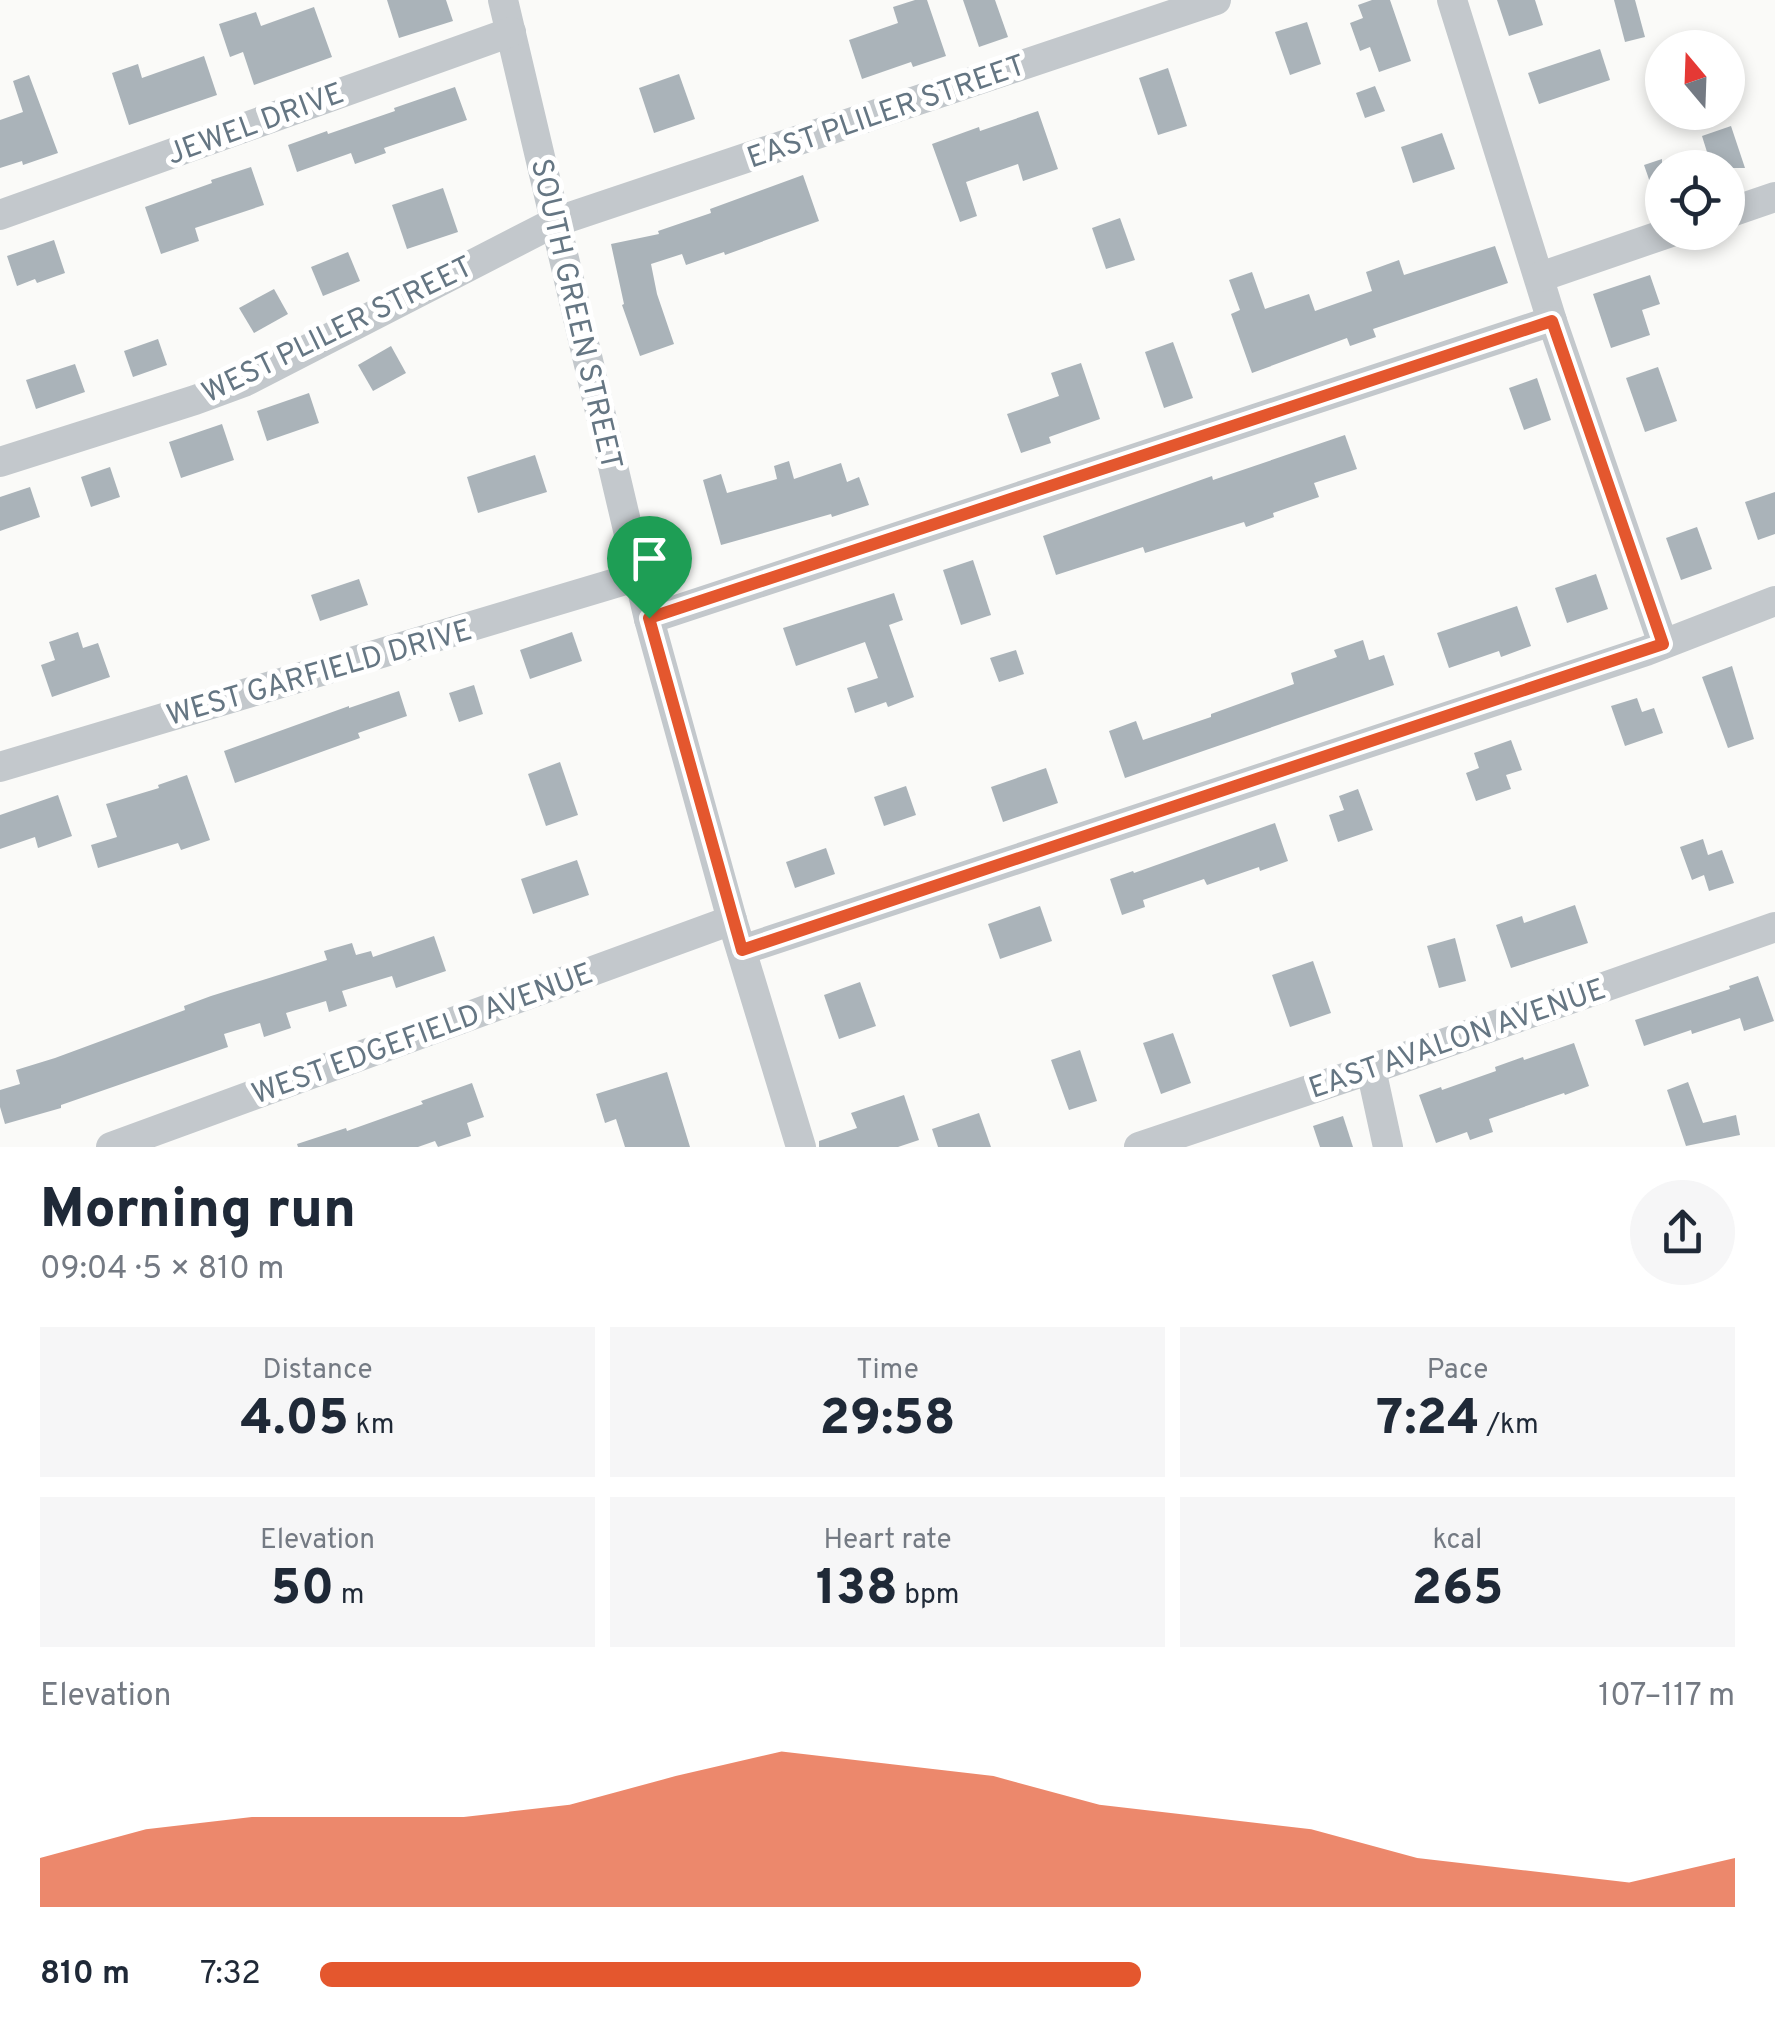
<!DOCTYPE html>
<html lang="en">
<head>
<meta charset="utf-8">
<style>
	body { margin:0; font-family:Overpass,sans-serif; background:#f6f6f7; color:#1f2937; height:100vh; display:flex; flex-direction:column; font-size:38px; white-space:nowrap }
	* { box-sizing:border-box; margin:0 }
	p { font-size:32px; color:#747a83 }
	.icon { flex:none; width:55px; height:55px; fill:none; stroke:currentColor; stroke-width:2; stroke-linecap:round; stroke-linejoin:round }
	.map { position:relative; height:1147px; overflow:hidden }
	.panel { display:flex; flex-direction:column; background:#fff; flex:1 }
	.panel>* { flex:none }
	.needle { width:65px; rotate:341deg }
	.buttons { position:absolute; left:1645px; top:30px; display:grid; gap:20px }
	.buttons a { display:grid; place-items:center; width:100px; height:100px; border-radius:50%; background:#fff; box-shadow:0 5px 15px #0003; font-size:50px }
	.pin { position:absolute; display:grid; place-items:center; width:85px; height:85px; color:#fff; margin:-102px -42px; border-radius:50% 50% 50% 0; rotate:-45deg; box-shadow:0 0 10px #0007 }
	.pin .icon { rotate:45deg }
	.round { display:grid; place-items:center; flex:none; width:105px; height:105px; border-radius:52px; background:#f6f6f7 }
	.overview { display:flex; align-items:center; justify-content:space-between; height:170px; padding:0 40px }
	h1 { font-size:55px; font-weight:800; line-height:75px }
	.stats { display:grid; grid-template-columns:repeat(3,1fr); gap:15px; height:170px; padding:10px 40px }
	.stats div { display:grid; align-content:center; border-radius:0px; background:#f6f6f7; text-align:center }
	.stats b { font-size:50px; font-weight:800 }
	.stats small { font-size:28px; font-weight:400 }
	.stats p { font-size:28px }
	.chart { height:280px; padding:20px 40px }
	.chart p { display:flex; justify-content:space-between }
	.chart svg { width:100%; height:180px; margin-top:10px; fill:#e4572e; opacity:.7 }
	ul { padding:0 40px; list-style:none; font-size:32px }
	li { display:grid; grid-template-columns:160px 120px 1fr; align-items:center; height:75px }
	li i { height:25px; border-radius:12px; background:#e4572e }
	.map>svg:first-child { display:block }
	.building { fill:#aab3b9 }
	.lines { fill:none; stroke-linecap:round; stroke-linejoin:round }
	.minor { stroke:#c3c8cc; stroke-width:30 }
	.route-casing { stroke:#fff; stroke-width:20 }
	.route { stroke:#e4572e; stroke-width:12 }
	.labels { text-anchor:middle; stroke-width:10; stroke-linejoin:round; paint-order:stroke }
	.street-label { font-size:30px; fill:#657683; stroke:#fff }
</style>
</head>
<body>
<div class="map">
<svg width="1775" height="1147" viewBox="0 0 1775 1147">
	<rect width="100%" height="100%" fill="#fafaf8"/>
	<g class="building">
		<polygon points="387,0 446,0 453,21 399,38"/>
		<polygon points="915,0 927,0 946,56 913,67 911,62 862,79 849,40 898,23 893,7"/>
		<polygon points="963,0 995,0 1008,37 979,47"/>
		<polygon points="1372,0 1390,0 1411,61 1379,72 1370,47 1360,51 1350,23 1363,18 1358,5"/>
		<polygon points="1497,0 1535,0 1543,25 1509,36"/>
		<polygon points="1614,0 1635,0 1645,37 1625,42"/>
		<polygon points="314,7 332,57 254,85 243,52 230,57 219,24 256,12 261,26"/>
		<polygon points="1307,22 1321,64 1290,75 1275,32"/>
		<polygon points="1600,49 1610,80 1539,104 1528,73"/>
		<polygon points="204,56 217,95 129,125 112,73 138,64 142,78"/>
		<polygon points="1168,68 1187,126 1158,135 1139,78"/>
		<polygon points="679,74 695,119 654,133 639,88"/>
		<polygon points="29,75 58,153 23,165 22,161 0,168 0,120 23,112 13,81"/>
		<polygon points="1375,86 1385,111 1365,118 1356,93"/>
		<polygon points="455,87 467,120 384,148 386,153 355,164 351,153 297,172 288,145 327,131 328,134 395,111 394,108"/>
		<polygon points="1038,111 1058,169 1023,181 1018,164 966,182 977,216 960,222 932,144 979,127 980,131"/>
		<polygon points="1731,126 1745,168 1712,168 1702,136"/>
		<polygon points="1442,133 1455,169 1413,183 1401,147"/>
		<polygon points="1662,159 1662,211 1660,211 1644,165"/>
		<polygon points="251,167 264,205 195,228 199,241 161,254 145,207 212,183 211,180"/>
		<polygon points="803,175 819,221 725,255 724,252 686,265 682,254 651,264 657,294 674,344 640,356 622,305 624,304 611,244 659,234 658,231 711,213 710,209"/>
		<polygon points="443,188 458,232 407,249 392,205"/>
		<polygon points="1120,218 1135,260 1106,269 1092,228"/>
		<polygon points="54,240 65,273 37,283 35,279 17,286 7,256"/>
		<polygon points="1495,246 1508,283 1373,329 1376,337 1350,346 1347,338 1252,373 1231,314 1240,310 1229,280 1252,272 1265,309 1309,294 1315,311 1372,291 1366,272 1399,260 1404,275"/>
		<polygon points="348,252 360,281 323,296 311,267"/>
		<polygon points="1650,275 1660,304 1642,310 1650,335 1611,348 1593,294"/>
		<polygon points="274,289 288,314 254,333 239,308"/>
		<polygon points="158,339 167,365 133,377 124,351"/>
		<polygon points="1173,342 1193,398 1164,408 1145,352"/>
		<polygon points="391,346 406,373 373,391 358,365"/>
		<polygon points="1081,363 1100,419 1049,437 1051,443 1021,453 1007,414 1059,396 1051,373"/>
		<polygon points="75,364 85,392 36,409 26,380"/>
		<polygon points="1658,367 1677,421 1645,432 1626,378"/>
		<polygon points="1537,378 1551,420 1524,430 1509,388"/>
		<polygon points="309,393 319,423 267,441 257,411"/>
		<polygon points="222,424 234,460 181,478 169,442"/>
		<polygon points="1345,435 1357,469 1314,483 1319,497 1273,513 1274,517 1246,527 1244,522 1145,553 1143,547 1056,575 1043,536 1212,476 1213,480"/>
		<polygon points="535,455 547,492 478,513 467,477"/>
		<polygon points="789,461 794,479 841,463 847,482 859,477 869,505 832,517 831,514 721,545 703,480 721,474 727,493 777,479 774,466"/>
		<polygon points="110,467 120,497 91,507 81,477"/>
		<polygon points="30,487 40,517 0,531 0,497"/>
		<polygon points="1775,492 1775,534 1758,540 1745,502"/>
		<polygon points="1697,527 1712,569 1681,580 1666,538"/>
		<polygon points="973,560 991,615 961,625 943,570"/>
		<polygon points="1596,574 1608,609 1567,623 1555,588"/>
		<polygon points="359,579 368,605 320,621 311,595"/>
		<polygon points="894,593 903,620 889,625 914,697 888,707 886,702 855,713 847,688 878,678 865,642 796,666 783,628"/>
		<polygon points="1517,606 1531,646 1501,657 1499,651 1449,668 1437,633"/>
		<polygon points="78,632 83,648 98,643 110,677 52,697 41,665 55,660 49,642"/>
		<polygon points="572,632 582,661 530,679 520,650"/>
		<polygon points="1363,640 1369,660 1384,655 1394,685 1125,778 1109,731 1136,721 1143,740 1211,717 1211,714 1294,684 1291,673 1337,657 1334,650"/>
		<polygon points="1016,650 1024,674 999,682 990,658"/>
		<polygon points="1732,666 1754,739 1728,748 1702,677"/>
		<polygon points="474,685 483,714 459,722 449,693"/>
		<polygon points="399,691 407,716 358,733 360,738 235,783 224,751 349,706 349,708"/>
		<polygon points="1637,698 1642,712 1654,708 1663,733 1625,746 1611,706"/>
		<polygon points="1511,740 1522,770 1506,775 1511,789 1476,801 1466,773 1479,768 1474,753"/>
		<polygon points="560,762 578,815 546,826 528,774"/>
		<polygon points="1046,768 1058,803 1003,822 991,787"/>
		<polygon points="187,775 210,840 181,850 178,843 98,868 91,845 117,837 106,804 159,788 158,785"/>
		<polygon points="906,786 916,815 884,826 874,797"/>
		<polygon points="1358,789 1373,830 1338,842 1329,815 1344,810 1339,796"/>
		<polygon points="58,795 72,836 38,848 35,837 0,849 0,815"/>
		<polygon points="1275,823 1288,861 1260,871 1259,867 1207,885 1204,879 1143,900 1145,907 1122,915 1110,879 1133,871 1134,873"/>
		<polygon points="1703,839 1708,855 1722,850 1734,883 1709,891 1704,875 1692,880 1680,847"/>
		<polygon points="826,848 835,874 795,888 786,862"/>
		<polygon points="577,860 589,895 533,914 521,879"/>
		<polygon points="1575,905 1588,943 1511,968 1496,925 1522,916 1524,923"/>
		<polygon points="1040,906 1052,941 1000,959 988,924"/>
		<polygon points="434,936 446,971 396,988 392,976 342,991 347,1006 329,1012 326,1001 286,1013 291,1028 264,1037 260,1023 224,1034 228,1047 61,1105 61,1108 5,1124 0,1107 0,1090 20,1084 16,1070 55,1058 185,1010 184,1006 211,996 327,960 324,951 352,943 356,955 371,951 373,957"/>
		<polygon points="1455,938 1466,981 1439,988 1427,946"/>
		<polygon points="1313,961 1331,1013 1290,1027 1272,975"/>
		<polygon points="1758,976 1774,1021 1744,1031 1740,1018 1692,1034 1691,1030 1644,1046 1635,1020 1730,989 1729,986"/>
		<polygon points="860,982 876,1026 839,1039 824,995"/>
		<polygon points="1173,1033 1191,1083 1161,1094 1143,1043"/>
		<polygon points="1574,1043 1589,1086 1565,1095 1564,1093 1489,1119 1493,1132 1470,1140 1467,1132 1436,1143 1419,1095 1441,1087 1442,1090 1496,1071 1495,1067 1523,1057 1524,1060"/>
		<polygon points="1080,1050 1097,1101 1069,1110 1051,1060"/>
		<polygon points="667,1072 690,1147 625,1147 616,1119 605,1123 596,1094"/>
		<polygon points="1688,1082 1703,1123 1736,1115 1740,1135 1686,1146 1667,1090"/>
		<polygon points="472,1083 484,1117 467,1123 471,1136 438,1147 435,1141 418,1147 298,1147 297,1144 346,1128 347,1131 423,1104 421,1101"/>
		<polygon points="904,1095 919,1140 898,1147 819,1147 819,1141 857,1128 851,1113"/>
		<polygon points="979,1113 991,1147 938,1147 932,1129"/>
		<polygon points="1343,1116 1353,1147 1320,1147 1313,1126"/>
	</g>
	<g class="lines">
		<g class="minor">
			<polyline points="503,0 649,619 732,920 801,1147"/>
			<polyline points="1452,0 1552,321 1663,644"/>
			<polyline points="1728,213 1775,197"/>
			<polyline points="0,215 511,32"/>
			<polyline points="1540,277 1671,232"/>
			<polyline points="0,462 195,400 244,382 555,222 1216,0"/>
			<polyline points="649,619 1552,321"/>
			<polyline points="0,767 639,576"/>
			<polyline points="742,950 1646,651 1775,601"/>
			<polyline points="1371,1069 1388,1147"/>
			<polyline points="111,1147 732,920"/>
			<polyline points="1139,1147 1371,1069 1775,927"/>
		</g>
	</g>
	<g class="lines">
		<defs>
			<polygon id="route" points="1552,321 1663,644 742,950 649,618"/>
		</defs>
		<use href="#route" class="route-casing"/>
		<use href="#route" class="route"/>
	</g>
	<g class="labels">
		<g class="street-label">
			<text transform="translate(886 111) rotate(-19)" y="10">EAST PLILER STREET</text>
			<text transform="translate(255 123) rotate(-20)" y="10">JEWEL DRIVE</text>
			<text transform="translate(577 314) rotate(77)" y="10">SOUTH GREEN STREET</text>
			<text transform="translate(337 329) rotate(-26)" y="10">WEST PLILER STREET</text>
			<text transform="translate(319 672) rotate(-16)" y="10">WEST GARFIELD DRIVE</text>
			<text transform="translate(422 1033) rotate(-20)" y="10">WEST EDGEFIELD AVENUE</text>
			<text transform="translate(1457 1038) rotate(-19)" y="10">EAST AVALON AVENUE</text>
		</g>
	</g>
</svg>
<div class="buttons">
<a><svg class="needle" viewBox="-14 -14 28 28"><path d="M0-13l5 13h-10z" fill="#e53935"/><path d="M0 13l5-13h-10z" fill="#747a83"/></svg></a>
<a><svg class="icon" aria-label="locate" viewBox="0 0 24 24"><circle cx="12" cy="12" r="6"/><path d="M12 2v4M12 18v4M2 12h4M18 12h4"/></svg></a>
</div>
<div class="pin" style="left:649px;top:618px;background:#1e9e55"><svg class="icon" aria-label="arrive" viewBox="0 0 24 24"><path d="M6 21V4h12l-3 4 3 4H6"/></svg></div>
</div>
<section class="panel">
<div class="overview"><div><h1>Morning run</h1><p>09:04 · 5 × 810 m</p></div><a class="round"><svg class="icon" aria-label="share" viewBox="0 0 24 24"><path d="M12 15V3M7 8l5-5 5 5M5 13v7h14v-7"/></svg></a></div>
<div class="stats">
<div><p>Distance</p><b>4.05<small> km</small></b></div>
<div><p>Time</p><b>29:58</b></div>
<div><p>Pace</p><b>7:24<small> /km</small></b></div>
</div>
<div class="stats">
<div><p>Elevation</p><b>50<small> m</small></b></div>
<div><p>Heart rate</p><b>138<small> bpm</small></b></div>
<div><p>kcal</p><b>265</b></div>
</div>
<div class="chart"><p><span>Elevation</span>107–117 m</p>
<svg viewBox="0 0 160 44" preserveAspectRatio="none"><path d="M0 44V32L10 25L20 22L30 22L40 22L50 19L60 12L70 6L80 9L90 12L100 19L110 22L120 25L130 32L140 35L150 38L160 32V44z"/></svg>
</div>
<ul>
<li><b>810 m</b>7:32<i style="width:58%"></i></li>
</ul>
</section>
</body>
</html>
